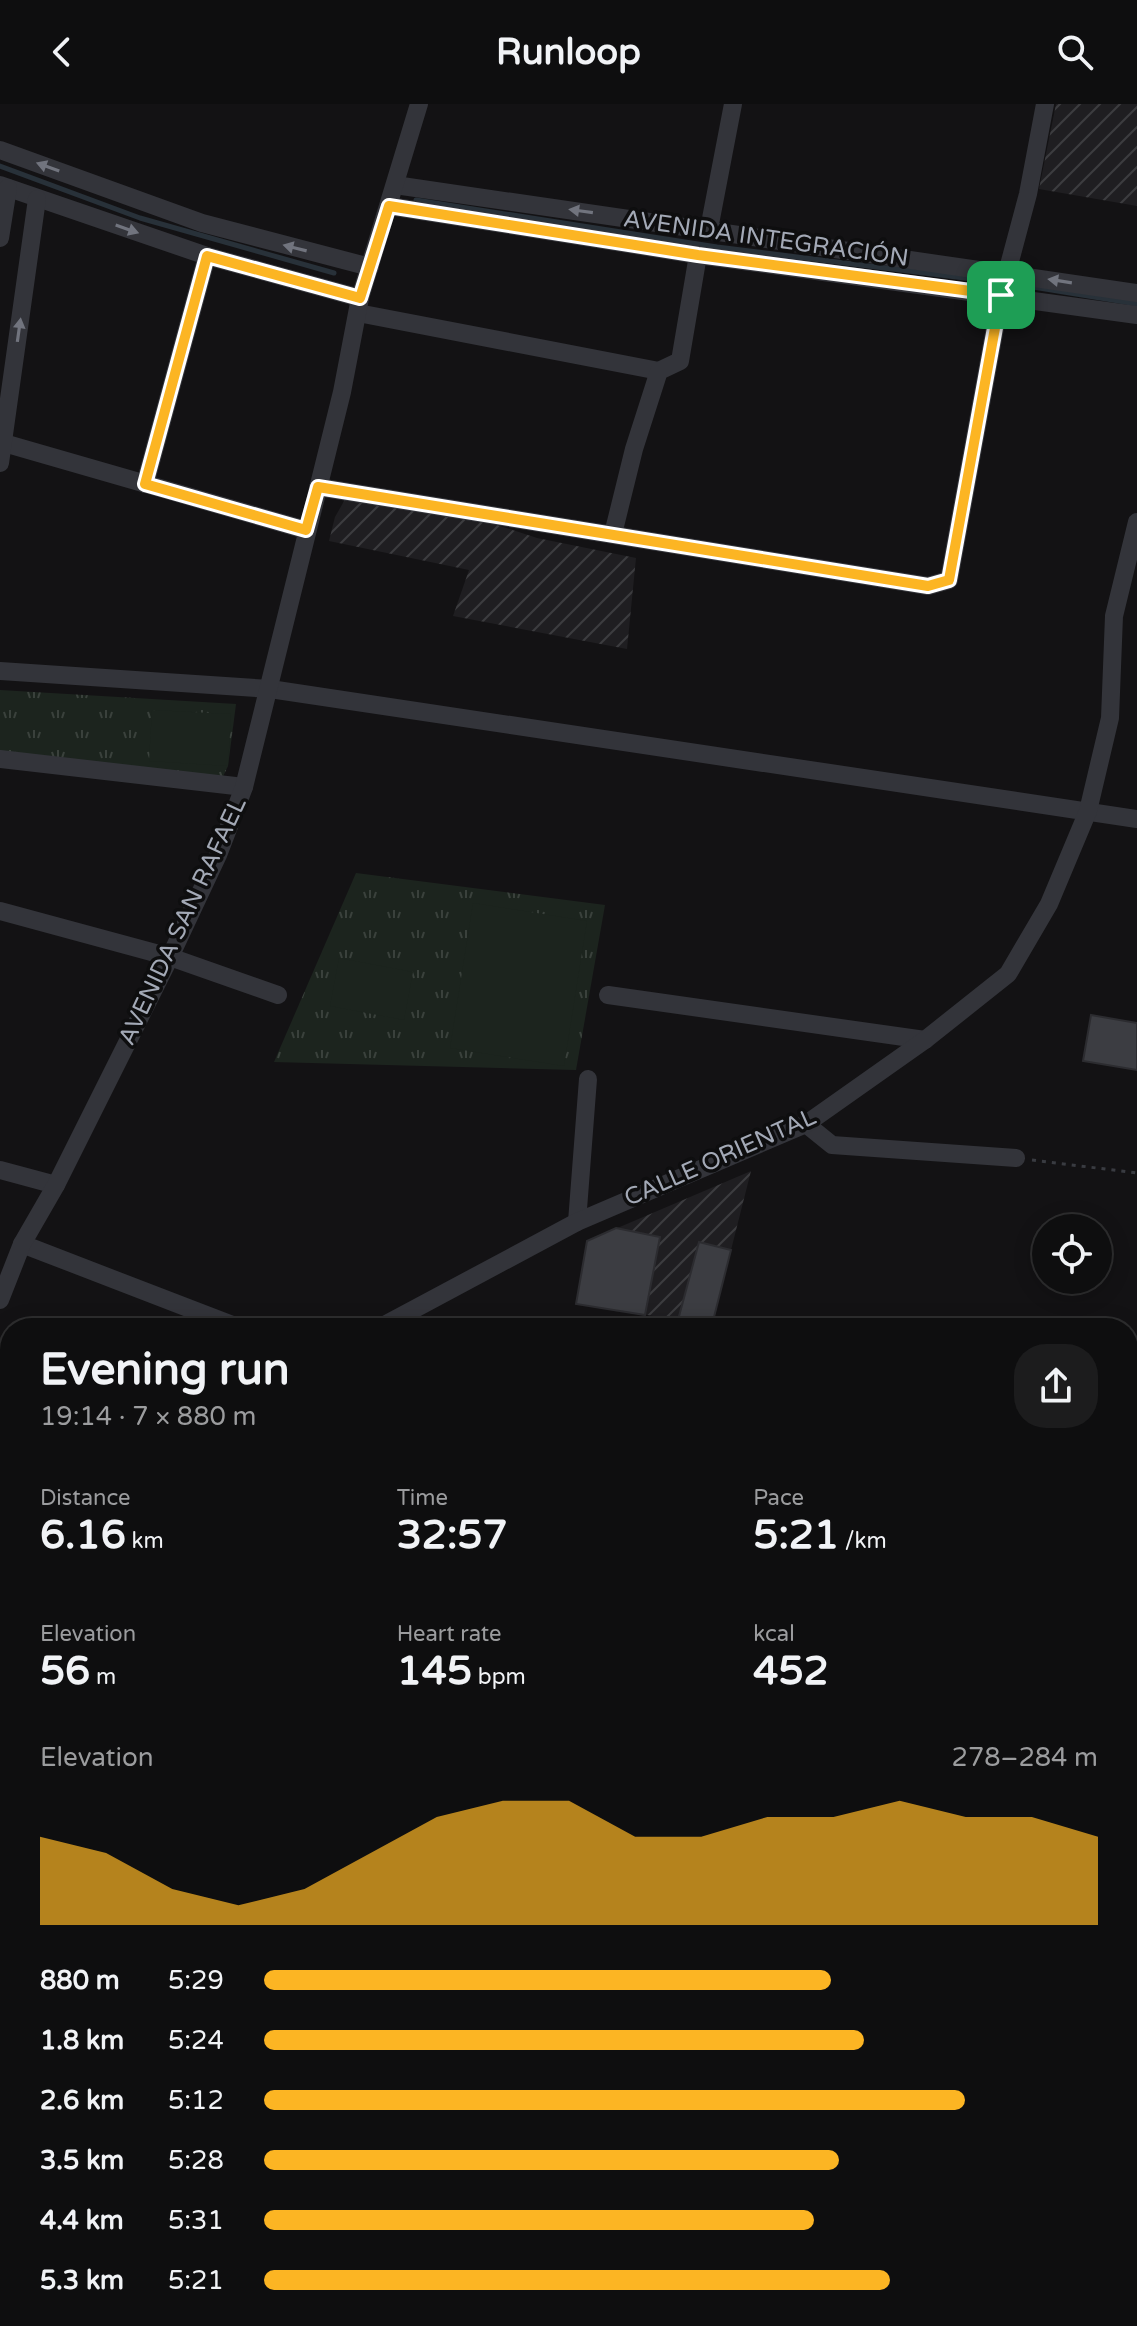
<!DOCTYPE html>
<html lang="en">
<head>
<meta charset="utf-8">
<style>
	body { margin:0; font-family:"Varela Round",sans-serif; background:#1c1c1d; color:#f1f3f6; height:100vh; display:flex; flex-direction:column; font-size:30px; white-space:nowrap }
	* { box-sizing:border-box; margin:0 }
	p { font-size:26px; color:#9b9c9e }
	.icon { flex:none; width:44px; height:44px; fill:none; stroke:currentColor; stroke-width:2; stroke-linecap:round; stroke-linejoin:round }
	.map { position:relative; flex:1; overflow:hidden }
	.panel { position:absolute; left:0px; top:1214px; width:1138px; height:1008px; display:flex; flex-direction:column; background:#0e0e0f; border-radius:32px 32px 0 0; box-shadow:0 4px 20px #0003,0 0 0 2px #2e2e2f }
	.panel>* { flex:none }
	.buttons { position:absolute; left:1032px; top:1110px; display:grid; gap:16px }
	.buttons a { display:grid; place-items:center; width:80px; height:80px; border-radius:50%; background:#0e0e0f; box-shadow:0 4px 20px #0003,0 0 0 2px #2e2e2f; font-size:40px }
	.pin { position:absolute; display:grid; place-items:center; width:68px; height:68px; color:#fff; margin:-34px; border-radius:16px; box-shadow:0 4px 12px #0006 }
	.round { display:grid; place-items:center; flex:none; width:84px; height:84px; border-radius:32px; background:#1c1c1d }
	.headline { display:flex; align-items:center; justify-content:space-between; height:136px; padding:0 40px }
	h1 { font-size:44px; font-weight:700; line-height:60px }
	.figures { display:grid; grid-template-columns:repeat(3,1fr); gap:12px; height:136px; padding:8px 40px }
	.figures div { display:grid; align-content:center }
	.figures b { font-size:40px; font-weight:700 }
	.figures small { font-size:22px; font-weight:400 }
	.figures p { font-size:22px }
	.chart { height:224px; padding:16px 40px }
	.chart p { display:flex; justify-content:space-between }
	.chart svg { width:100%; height:144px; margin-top:8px; fill:#fcb523; opacity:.7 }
	ul { padding:0 40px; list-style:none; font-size:26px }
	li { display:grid; grid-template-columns:128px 96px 1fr; align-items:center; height:60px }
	li i { height:20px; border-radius:10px; background:#fcb523 }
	header { display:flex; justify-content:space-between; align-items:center; height:104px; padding:0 40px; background:#0e0e0f; font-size:36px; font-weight:700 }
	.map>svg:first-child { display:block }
	.industrial { fill:url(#industrial-furrows) }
	.grass { fill:url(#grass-dots) }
	.park { fill:url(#park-tufts) }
	.pitch { fill:#1c241e }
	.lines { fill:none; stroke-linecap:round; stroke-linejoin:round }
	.stream { stroke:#283139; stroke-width:5 }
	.building { fill:#3c3d42; stroke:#2c2c30; stroke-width:2 }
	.path { stroke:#393b41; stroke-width:3; stroke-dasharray:4 6; stroke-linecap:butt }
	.minor { stroke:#33343a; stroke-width:18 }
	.major { stroke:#4f5159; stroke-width:22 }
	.highway { stroke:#5f626b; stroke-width:26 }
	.oneway { fill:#71747e }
	.route-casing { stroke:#fff; stroke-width:16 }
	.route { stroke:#fcb523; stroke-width:10 }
	.labels { text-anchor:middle; stroke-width:7; stroke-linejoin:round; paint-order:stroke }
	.street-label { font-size:24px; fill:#a3a9b6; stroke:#0e0e0f }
</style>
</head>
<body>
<header><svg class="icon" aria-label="back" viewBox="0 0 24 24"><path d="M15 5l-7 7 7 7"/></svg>Runloop<svg class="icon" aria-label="search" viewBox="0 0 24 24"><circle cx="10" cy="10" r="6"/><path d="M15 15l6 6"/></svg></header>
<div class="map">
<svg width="1137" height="2222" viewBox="0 0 1137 2222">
	<defs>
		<pattern id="industrial-furrows" width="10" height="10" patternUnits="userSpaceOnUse" patternTransform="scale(2)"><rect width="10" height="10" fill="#1f1e21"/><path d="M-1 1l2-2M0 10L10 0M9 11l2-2" fill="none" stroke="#3c3c3f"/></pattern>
		<pattern id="grass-dots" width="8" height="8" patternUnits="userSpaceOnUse" patternTransform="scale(2)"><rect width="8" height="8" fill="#1c241e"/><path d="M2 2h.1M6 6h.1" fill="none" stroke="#3a413c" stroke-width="1.8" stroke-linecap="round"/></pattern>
		<pattern id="park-tufts" width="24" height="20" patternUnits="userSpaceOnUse" patternTransform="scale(2)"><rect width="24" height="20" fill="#1c241e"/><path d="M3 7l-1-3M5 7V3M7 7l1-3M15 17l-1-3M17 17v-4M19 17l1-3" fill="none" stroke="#3a413c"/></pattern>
	</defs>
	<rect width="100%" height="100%" fill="#131214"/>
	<g class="industrial">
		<polygon points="1056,0 1137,0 1137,102 1039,85"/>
		<polygon points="347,392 488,418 537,434 636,454 627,545 453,512 469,466 329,437 335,413"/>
		<polygon points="751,1067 712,1221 576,1200 587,1137"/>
		<polygon points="0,1393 10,1394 10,1899 0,1897"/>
		<polygon points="1137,1811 1137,1875 1128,1873 1128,1846"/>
	</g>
	<polygon class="grass" points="1128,1466 1137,1475 1137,1509 1130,1537"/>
	<g class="park">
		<polygon points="0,586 236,600 228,662 218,683 0,658"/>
		<polygon points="356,769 605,801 576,966 274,958"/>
	</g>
	<g class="pitch">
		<polygon points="152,606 231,610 228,662 149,657"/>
		<polygon points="473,799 587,817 564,962 450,944"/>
		<polygon points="339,854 413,868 404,916 330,902"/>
	</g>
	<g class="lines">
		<g class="stream">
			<polyline points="0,62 140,114 334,169"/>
			<polyline points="416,96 717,143 1021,181 1137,200"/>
			<polyline points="0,1353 10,1356"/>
			<polyline points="0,1935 10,1937"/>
			<polyline points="1128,2143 1137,2145"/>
		</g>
	</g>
	<g class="building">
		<polygon points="1091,911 1137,919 1137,966 1083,957"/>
		<polygon points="616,1124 660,1133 645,1211 576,1200 587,1137"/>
		<polygon points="699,1138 731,1146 712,1221 678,1216"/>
	</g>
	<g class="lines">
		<g class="path">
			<polyline points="1032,1056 1137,1069"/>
			<polyline points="1128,2153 1137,2155"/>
		</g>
		<g class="minor">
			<polyline points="0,46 202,119 370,163"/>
			<polyline points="0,81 207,152 360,194"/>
			<polyline points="395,81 1137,189"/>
			<polyline points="389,102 698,151 1137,211"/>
			<polyline points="709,125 733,0"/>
			<polyline points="0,134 8,84"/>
			<polyline points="358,209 659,267"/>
			<polyline points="0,338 306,426"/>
			<polyline points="0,359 37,95"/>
			<polyline points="145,380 207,152"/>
			<polyline points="318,383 928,482 949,476 1001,191 1028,90 1045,0"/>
			<polyline points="613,430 634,345 659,267 680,257 698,151"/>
			<polyline points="0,567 270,585 1137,715"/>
			<polyline points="0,655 244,683"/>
			<polyline points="0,807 170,853 278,891"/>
			<polyline points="608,891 925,936"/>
			<polyline points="806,1020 832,1041 1016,1054"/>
			<polyline points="0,1066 56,1081"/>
			<polyline points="577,1118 588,975"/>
			<polyline points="22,1140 240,1224"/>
			<polyline points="0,1196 22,1140 56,1081 170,853 218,751 244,683 342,288 360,194 419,0"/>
			<polyline points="379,1224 577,1118 806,1020 925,936 1008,870 1049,800 1088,707 1110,614 1114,512 1137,418"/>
			<polyline points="0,1373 10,1375"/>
			<polyline points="0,1921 10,1923"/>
			<polyline points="0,1951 10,1952"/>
			<polyline points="1128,2133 1137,2135"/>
			<polyline points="0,2167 10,2169"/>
			<polyline points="279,2212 328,2222"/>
			<polyline points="205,2222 208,2212"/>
			<polyline points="550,2222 553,2212"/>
		</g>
		<polyline class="major" points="0,1336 10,1338"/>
		<g class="highway">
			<polyline points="1128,1370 1137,1329"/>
			<polyline points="1128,1456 1137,1465"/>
			<polyline points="1128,1544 1129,1545"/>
			<polyline points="1128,1622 1137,1582"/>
			<polyline points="949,2222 951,2212"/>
			<polyline points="972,2222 974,2212"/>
		</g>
	</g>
	<defs><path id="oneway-solid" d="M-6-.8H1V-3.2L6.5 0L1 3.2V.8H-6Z" transform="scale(2)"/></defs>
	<g class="oneway">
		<use href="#oneway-solid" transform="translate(48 63) rotate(-160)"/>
		<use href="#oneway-solid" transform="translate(581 107) rotate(-172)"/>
		<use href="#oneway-solid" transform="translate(127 125) rotate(19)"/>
		<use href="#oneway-solid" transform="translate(295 144) rotate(-166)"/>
		<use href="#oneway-solid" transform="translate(1060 177) rotate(-171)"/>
		<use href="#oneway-solid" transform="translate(19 226) rotate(-82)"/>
	</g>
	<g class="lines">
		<defs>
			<polygon id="route" points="389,102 698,151 1001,191 949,476 928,482 318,383 306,426 145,380 207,152 360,194"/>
		</defs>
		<use href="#route" class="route-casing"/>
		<use href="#route" class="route"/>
	</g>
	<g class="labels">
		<g class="street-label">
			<text transform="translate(766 134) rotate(8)" y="8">AVENIDA INTEGRACIÓN</text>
			<text transform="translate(182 817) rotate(-65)" y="8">AVENIDA SAN RAFAEL</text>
			<text transform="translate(720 1053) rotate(-24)" y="8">CALLE ORIENTAL</text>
		</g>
	</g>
</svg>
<div class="buttons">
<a><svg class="icon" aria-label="locate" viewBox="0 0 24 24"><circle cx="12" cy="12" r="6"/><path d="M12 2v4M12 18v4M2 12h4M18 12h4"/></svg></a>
</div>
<div class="pin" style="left:1001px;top:191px;background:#1e9e55"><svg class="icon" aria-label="arrive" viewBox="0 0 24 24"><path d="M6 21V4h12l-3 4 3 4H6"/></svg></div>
<section class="panel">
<div class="headline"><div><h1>Evening run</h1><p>19:14 · 7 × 880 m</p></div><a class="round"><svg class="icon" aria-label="share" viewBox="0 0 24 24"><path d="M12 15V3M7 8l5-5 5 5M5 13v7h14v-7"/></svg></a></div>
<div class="figures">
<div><p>Distance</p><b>6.16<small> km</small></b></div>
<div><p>Time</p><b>32:57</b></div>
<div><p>Pace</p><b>5:21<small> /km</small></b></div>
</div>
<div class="figures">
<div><p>Elevation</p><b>56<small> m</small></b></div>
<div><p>Heart rate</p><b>145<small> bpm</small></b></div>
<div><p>kcal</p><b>452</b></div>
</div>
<div class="chart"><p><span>Elevation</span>278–284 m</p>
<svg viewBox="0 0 160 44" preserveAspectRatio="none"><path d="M0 44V17L10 22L20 33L30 38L40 33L50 22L60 11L70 6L80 6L90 17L100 17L110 11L120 11L130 6L140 11L150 11L160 17V44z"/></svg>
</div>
<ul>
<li><b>880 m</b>5:29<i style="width:68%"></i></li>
<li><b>1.8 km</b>5:24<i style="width:72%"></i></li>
<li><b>2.6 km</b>5:12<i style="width:84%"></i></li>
<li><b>3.5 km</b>5:28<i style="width:69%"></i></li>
<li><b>4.4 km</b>5:31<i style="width:66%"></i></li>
<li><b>5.3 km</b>5:21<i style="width:75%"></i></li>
</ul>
</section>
</div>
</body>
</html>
